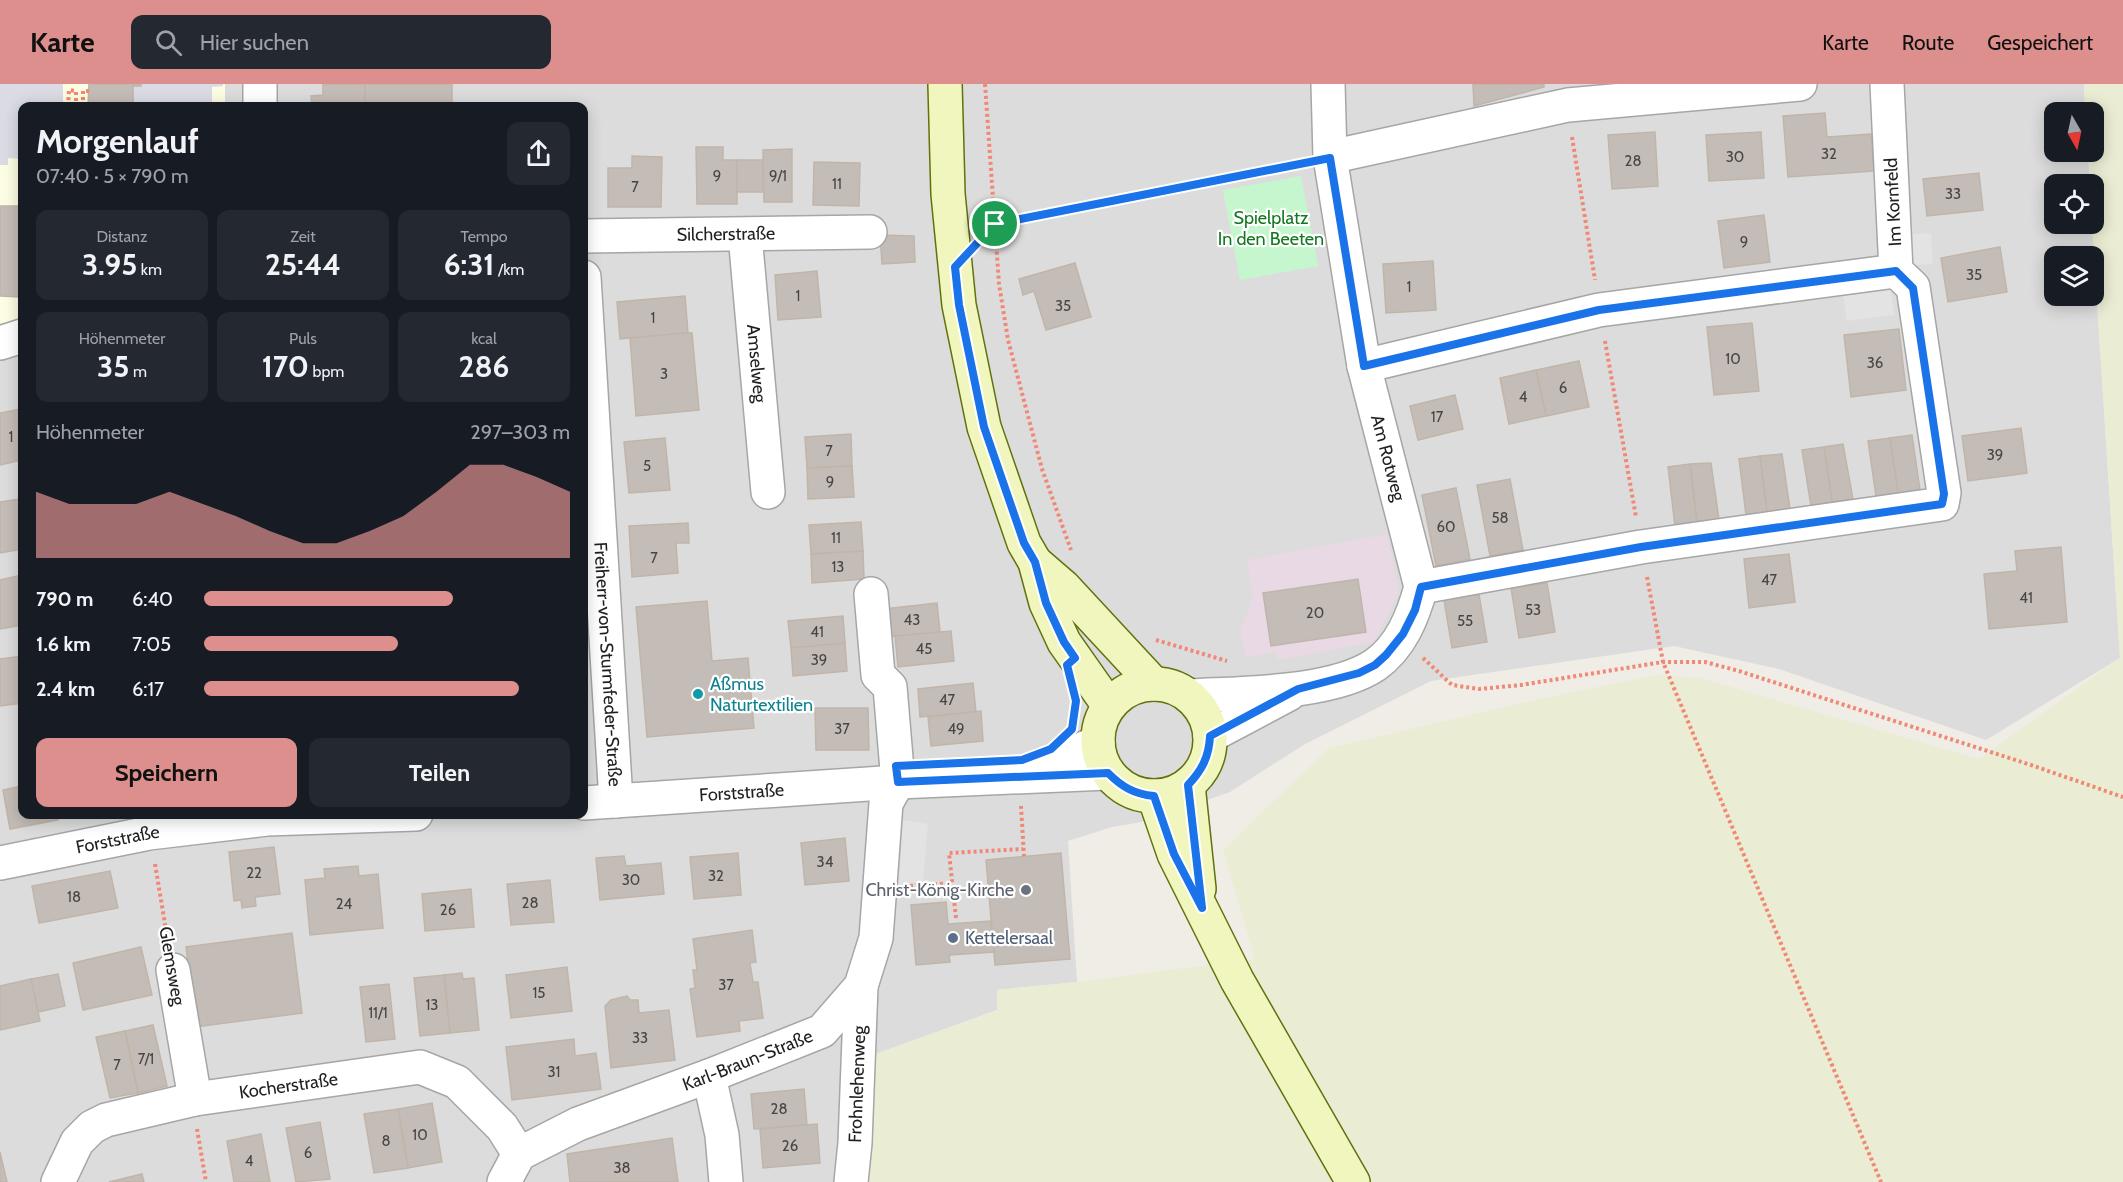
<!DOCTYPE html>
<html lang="de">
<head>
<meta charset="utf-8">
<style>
	body { margin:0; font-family:Cabin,sans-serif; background:#242831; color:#f1f3f6; height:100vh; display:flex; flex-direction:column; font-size:22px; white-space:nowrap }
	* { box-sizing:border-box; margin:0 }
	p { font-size:20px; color:#9ea1a6 }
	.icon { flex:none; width:33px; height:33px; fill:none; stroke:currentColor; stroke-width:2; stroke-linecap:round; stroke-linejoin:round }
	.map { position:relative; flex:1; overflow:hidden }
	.sheet { position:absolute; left:18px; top:18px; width:570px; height:717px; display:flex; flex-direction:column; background:#171b24; border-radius:12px; box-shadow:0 3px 15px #0003 }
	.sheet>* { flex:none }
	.needle { width:39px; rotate:171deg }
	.buttons { position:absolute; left:2044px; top:18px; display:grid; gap:12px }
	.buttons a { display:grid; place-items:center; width:60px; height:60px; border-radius:12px; background:#171b24; box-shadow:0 3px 15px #0003; font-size:30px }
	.pin { position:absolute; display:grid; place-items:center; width:51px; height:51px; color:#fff; margin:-26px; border:3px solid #fff; border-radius:50%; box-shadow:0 2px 6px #0007 }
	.round { display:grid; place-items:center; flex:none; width:63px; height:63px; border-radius:12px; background:#242831 }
	.head { display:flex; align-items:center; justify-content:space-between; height:102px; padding:0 18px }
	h1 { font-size:33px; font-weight:800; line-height:45px }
	.stats { display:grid; grid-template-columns:repeat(3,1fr); gap:9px; height:102px; padding:6px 18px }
	.stats div { display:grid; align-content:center; border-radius:12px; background:#242831; text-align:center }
	.stats b { font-size:30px; font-weight:800 }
	.stats small { font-size:16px; font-weight:400 }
	.stats p { font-size:16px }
	.chart { height:168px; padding:12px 18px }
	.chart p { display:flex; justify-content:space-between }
	.chart svg { width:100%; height:108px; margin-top:6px; fill:#dc8f8d; opacity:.7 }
	.primary-button { display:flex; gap:12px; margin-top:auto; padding:12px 18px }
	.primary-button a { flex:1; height:69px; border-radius:12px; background:#dc8f8d; color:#111; font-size:24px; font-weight:800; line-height:69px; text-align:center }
	.primary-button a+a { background:#242831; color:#f1f3f6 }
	ul { padding:0 18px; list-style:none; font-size:20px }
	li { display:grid; grid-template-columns:96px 72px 1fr; align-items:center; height:45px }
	li i { height:15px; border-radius:8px; background:#dc8f8d }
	header { display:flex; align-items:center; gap:36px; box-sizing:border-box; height:84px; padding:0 30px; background:#dc8f8d; color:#111 }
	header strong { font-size:28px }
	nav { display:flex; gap:33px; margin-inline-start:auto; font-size:21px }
	.search { width:420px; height:54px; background:#242831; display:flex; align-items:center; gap:15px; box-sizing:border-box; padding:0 21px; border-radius:12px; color:#9ea1a6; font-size:22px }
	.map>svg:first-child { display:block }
	.residential { fill:#dddcdc; fill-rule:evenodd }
	.industrial { fill:#e8d9e4 }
	.education { fill:#fcfde2 }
	.farmland { fill:#eaedd3 }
	.park { fill:#c6f6cd }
	.parking { fill:#e3e3e3 }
	.plaza { fill:#dbdbe5 }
	.building { fill:#c4bcb6; stroke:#c0b5a9; stroke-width:1.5 }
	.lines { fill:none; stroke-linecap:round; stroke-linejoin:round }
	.minor-casing { stroke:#a6a6a6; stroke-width:36 }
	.secondary-casing { stroke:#61710c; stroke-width:36 }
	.path { stroke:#f18875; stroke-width:4; stroke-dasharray:3 3; stroke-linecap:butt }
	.minor { stroke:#fff; stroke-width:33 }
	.secondary { stroke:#f0f6be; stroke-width:33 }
	.route-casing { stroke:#fff; stroke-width:12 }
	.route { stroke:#1a73e8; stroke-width:8 }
	.culture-dot { fill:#0f9aa8; stroke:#fff; stroke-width:2 }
	.worship-dot { fill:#6b7280; stroke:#fff; stroke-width:2 }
	.service-dot { fill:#5c6f8a; stroke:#fff; stroke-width:2 }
	.labels { text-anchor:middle; stroke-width:4.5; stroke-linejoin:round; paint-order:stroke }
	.number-label { font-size:15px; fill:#484645 }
	.street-label { font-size:18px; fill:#1f1f1f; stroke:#fff }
	.park-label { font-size:18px; fill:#127820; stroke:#fff }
	.culture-label { font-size:18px; fill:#0d838f; stroke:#fff; text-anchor:start }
	.worship-label { font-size:18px; fill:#5b616d; stroke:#fff; text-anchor:end }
	.service-label { font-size:18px; fill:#4e5e75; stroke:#fff; text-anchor:start }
</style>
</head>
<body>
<header>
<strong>Karte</strong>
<div class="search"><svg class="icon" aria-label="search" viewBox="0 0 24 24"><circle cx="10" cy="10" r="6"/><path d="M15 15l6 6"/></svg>Hier suchen</div>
<nav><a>Karte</a><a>Route</a><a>Gespeichert</a></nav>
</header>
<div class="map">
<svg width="2123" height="1098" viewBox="0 0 2123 1098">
	<rect width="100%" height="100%" fill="#efede6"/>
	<path class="residential" d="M0,0H2084L2085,28H2055V68H2088L2090,100H2055V140H2092L2120,574L1986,656L1779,585L1674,562L1431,597L1305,660L1230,708L1147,737L1112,743L1068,757L1077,898L997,906V926L870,972L859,1098H0ZM22,22H584V730H22ZM2055,172H2094V212H2055Z"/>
	<polygon class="industrial" points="1387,450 1399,508 1374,558 1278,576 1276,568 1246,573 1240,547 1253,514 1247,476"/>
	<polygon class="education" points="0,0 225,0 225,22 22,22 22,237 0,243"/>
	<polygon class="farmland" points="2084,0 2123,0 2123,1098 859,1098 870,972 997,927 997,906 1077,898 1255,875 1223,766 1329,664 1535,616 1656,591 1700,594 1979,675 2120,574 2092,140 2094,140 2094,100 2090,100 2088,68 2094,68 2094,28 2085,28"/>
	<polygon class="park" points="1301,92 1318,182 1240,196 1223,106"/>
	<g class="parking">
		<polygon points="1931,149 1933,180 1904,182 1902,151"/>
		<polygon points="1890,198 1894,231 1847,237 1842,204"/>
		<polygon points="903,736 928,740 923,798 899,800"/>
	</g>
	<g class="plaza">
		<polygon points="0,0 63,0 63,22 22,22 22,75 8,74 8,81 0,81"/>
		<polygon points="141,0 223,0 223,2 212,3 212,21 222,22 133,22 133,2 141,2"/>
	</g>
	<g class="building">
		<polygon points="89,0 141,0 141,2 133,2 133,22 88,22"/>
		<polygon points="323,0 365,0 365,21 312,22 311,12 323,11"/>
		<polygon points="365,0 452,0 452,22 410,22 410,19 365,21"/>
		<polygon points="1473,0 1544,0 1544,3 1474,22"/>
		<polygon points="1825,29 1827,53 1871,50 1874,87 1788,93 1783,32"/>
		<polygon points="1655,48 1658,102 1612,105 1608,51"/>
		<polygon points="1761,48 1764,94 1709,97 1706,51"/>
		<polygon points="696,63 723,63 723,76 737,76 737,120 697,120"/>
		<polygon points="792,65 792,118 764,118 763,66"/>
		<polygon points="632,72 662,73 661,123 608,123 608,84 632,84"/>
		<rect x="737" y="76" width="26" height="32"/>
		<polygon points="814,78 860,79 859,122 813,121"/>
		<polygon points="1979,89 1983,126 1927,132 1923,95"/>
		<polygon points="0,122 22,122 20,213 0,212"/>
		<polygon points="1764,131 1770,178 1724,184 1718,137"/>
		<polygon points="880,151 914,152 915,178 882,180"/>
		<polygon points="2000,163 2007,208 1948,218 1941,174"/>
		<polygon points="1433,177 1436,226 1386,229 1383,180"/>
		<polygon points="1075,179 1091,233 1046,246 1034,207 1023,211 1019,195"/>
		<polygon points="817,187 821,233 778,236 775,191"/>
		<polygon points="685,212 688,249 620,255 617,218"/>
		<polygon points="1752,239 1759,307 1714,311 1707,243"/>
		<polygon points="1899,245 1906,306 1851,313 1844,251"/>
		<polygon points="685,249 692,249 699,326 636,332 630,254"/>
		<polygon points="1579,277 1589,323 1546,332 1536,286"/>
		<polygon points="1536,286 1546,332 1509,340 1500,294"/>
		<polygon points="1455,311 1463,345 1418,356 1410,322"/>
		<polygon points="22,325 22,376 0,381 0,329"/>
		<polygon points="2021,344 2027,389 1968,397 1962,352"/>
		<polygon points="851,350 852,382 807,384 805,353"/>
		<polygon points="1912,351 1920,406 1898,409 1890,354"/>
		<polygon points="665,354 670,406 629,409 624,358"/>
		<polygon points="1890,354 1898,409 1876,412 1868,357"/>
		<polygon points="1843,360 1853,415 1832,418 1824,363"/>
		<polygon points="1824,363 1832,418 1811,422 1802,366"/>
		<polygon points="1782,370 1790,425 1767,429 1760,372"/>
		<polygon points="1760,372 1767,429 1746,431 1739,375"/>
		<polygon points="1711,379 1719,436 1697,439 1690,380"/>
		<polygon points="1690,380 1697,439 1675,442 1668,383"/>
		<polygon points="852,382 854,413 808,415 807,384"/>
		<polygon points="1510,395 1523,466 1490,472 1477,401"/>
		<polygon points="1456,404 1470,475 1436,482 1422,411"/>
		<polygon points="19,415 22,434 22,465 0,469 0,418"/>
		<polygon points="861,438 863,467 811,470 809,441"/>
		<polygon points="688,439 689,459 676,459 678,489 632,493 629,442"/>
		<polygon points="2061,463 2067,538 1989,545 1984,490 2017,487 2015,467"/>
		<polygon points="863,467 864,495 812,499 811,470"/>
		<polygon points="1789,470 1795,518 1749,524 1744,475"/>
		<polygon points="22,491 22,541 0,545 0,496"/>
		<polygon points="1358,495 1366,548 1271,562 1263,509"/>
		<polygon points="1547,499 1555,548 1519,554 1511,504"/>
		<polygon points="1479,510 1487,558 1452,564 1444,516"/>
		<polygon points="707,517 712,577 748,574 754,644 647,653 636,523"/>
		<polygon points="937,519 940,548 887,553 884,525"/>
		<polygon points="843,532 845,559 791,564 788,537"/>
		<polygon points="951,547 954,577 898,583 895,552"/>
		<polygon points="845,559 847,587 793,592 791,564"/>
		<polygon points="22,572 22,619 0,622 0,575"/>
		<polygon points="973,599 976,628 920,633 918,605"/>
		<polygon points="815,624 868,624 869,666 816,666"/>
		<polygon points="981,627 983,657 931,662 928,633"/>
		<polygon points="22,702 22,730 57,730 58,736 10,745 3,706"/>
		<polygon points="845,754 849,797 805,801 801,759"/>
		<polygon points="274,763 280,810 255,813 256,822 242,824 241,816 234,817 229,768"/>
		<polygon points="738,769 741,811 694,815 690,773"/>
		<polygon points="1061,769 1070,875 995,881 986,776"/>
		<polygon points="624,772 626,782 661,779 664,810 600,816 596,774"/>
		<polygon points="358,782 359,792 378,790 383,844 310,851 305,796 325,794 324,785"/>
		<polygon points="110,787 118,824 39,839 32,802"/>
		<polygon points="550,796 554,838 511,841 507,800"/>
		<polygon points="471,805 474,843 425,847 422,810"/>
		<polygon points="946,818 948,840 991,837 994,868 949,871 950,878 916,881 911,821"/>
		<polygon points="752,846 756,878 750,879 753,898 758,898 763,934 739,937 740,947 697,953 690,905 695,904 693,886 697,886 693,855"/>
		<polygon points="292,849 302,929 196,943 186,863"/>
		<polygon points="141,863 152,911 83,926 73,879"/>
		<polygon points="567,883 572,927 511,934 506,891"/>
		<polygon points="462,889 463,895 474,894 479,946 450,949 444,891"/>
		<polygon points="58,890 65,922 38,928 31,895"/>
		<polygon points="444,891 450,949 420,952 414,894"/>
		<polygon points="31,895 40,937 0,946 0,902"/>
		<polygon points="389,900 395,955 366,958 360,903"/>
		<polygon points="627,912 630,916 638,916 639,929 669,926 675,976 611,984 605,922 611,916"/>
		<polygon points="153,941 167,1002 138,1009 125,947"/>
		<polygon points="125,947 138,1009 110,1014 96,953"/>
		<polygon points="574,955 575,972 596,969 601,1005 512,1016 506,963"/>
		<polygon points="804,1005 807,1041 754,1045 751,1010"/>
		<polygon points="432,1019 442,1078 408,1084 398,1025"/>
		<polygon points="398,1025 408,1084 374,1089 364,1030"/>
		<polygon points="320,1038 330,1095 296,1098 286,1044"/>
		<polygon points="817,1040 820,1079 763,1084 760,1045"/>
		<polygon points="261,1050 270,1098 234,1098 227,1057"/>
		<polygon points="672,1054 678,1098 570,1098 567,1070"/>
		<polygon points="0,1068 7,1098 0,1098"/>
		<polygon points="142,1090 144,1098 109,1098"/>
	</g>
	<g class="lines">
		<defs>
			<g id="minor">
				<polyline points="260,22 260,0"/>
				<polyline points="1330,73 1568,21 1800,0"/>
				<path id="s1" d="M745,151L768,408"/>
				<path id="s2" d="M584,152L870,148"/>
				<path id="s3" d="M584,193L616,717"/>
				<polyline points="0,259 22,252"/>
				<polyline points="1364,282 1599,226 1896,187"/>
				<polyline points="1421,503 1641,463 1942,420 1944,409 1913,203 1896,187 1887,0"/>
				<polyline points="871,510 878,591 890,603 898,698"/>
				<path d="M1190,612C1241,609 1332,610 1375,581C1401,563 1413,532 1421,503L1364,282L1330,73L1328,0"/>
				<polyline points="1210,652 1289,610"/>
				<polyline points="1035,686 1098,658"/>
				<path id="s4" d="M584,719L898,698L1108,689"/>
				<path id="s5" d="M0,779L149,749L267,735L416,730"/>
				<polyline points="173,886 195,1015"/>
				<polyline points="709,992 722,1051 726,1098"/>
				<path id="s6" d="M58,1098L77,1058L92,1043L106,1036L195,1015L420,983L457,998L502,1043L519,1070"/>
				<path id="s7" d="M504,1098L519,1070L578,1040L709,992L822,947L861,902L876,854L886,719L898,698"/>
				<path id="s8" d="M851,1098L855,1059L861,902"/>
			</g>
			<g id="secondary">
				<polyline points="945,0 948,110 959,221 984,343 1024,459 1035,478 1046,519 1064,558 1109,622"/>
				<polyline points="1035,478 1064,503 1154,600"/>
				<circle cx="1154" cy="656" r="56"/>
				<polyline points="1188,701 1199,805"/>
				<polyline points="1154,712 1174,770 1237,896 1353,1098"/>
			</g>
		</defs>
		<use href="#minor" class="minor-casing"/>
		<use href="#secondary" class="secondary-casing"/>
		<g class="path">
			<polyline points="985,0 999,200 1008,256 1042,385 1071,466"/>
			<polyline points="68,22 69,6 76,7 76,22"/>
			<polyline points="83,22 83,7 89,7"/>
			<polyline points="1572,53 1595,196"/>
			<polyline points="983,152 995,139 1300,79"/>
			<polyline points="1605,257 1636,433"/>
			<polyline points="1647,493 1663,578 1881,1098"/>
			<polyline points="1156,556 1227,577"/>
			<polyline points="1423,574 1452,601 1479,605 1521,601 1663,578 1705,578 1739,587 2031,681 2123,713"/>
			<polyline points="1021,722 1024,772"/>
			<polyline points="155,780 168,858"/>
			<polyline points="910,802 952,799"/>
			<polyline points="956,834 949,769 1023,765"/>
			<polyline points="197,1045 206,1098"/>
		</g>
		<use href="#minor" class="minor"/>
		<use href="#secondary" class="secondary"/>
	</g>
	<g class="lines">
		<defs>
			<path id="route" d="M1330,74L1364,282L1599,226L1896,187L1913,204L1944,410L1942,420L1641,463L1421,503L1415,526L1403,550L1386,571L1375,581L1359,589L1298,605L1210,652C1209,673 1202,686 1188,701L1202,824L1174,770L1154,712C1134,710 1122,703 1108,689L898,698L896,682L1022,676L1051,665L1072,645L1076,617L1067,581L1075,574L1064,558L1046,519L1035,478L1024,459L984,343L959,221L955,183L995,140Z"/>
		</defs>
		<use href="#route" class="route-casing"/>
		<use href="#route" class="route"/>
	</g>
	<circle class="culture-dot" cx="698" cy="610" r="6"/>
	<circle class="worship-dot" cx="1026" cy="806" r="6"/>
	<circle class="service-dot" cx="953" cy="854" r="6"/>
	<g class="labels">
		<g class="number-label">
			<text x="1829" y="75">32</text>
			<text x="1735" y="78">30</text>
			<text x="1633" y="82">28</text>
			<text x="717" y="97">9</text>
			<text x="778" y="97">9/1</text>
			<text x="837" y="105">11</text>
			<text x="635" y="108">7</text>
			<text x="1953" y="115">33</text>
			<text x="1744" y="163">9</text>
			<text x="1974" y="196">35</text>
			<text x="1409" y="208">1</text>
			<text x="798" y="217">1</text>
			<text x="1063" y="227">35</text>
			<text x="653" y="239">1</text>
			<text x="1733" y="280">10</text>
			<text x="1875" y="284">36</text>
			<text x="664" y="295">3</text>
			<text x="1563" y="309">6</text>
			<text x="1523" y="318">4</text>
			<text x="1437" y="338">17</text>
			<text x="11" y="358">1</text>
			<text x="829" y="372">7</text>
			<text x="1995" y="376">39</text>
			<text x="647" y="387">5</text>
			<text x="830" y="403">9</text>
			<text x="1500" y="439">58</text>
			<text x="1446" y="448">60</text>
			<text x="836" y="459">11</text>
			<text x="654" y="479">7</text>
			<text x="838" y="488">13</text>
			<text x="1769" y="501">47</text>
			<text x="2026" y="519">41</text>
			<text x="1533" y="531">53</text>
			<text x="1315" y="534">20</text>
			<text x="912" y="541">43</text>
			<text x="1465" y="542">55</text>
			<text x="817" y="553">41</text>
			<text x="924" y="570">45</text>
			<text x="819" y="581">39</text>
			<text x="947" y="621">47</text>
			<text x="842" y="650">37</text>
			<text x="956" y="650">49</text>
			<text x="825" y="783">34</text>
			<text x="254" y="794">22</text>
			<text x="716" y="797">32</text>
			<text x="631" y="801">30</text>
			<text x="74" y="818">18</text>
			<text x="530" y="824">28</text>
			<text x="344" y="825">24</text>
			<text x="448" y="831">26</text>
			<text x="726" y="906">37</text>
			<text x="539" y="914">15</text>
			<text x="432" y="926">13</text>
			<text x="378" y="934">11/1</text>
			<text x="640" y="959">33</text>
			<text x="146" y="980">7/1</text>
			<text x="117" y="986">7</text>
			<text x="554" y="993">31</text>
			<text x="779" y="1030">28</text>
			<text x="420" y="1056">10</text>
			<text x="386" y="1062">8</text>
			<text x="790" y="1067">26</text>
			<text x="308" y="1074">6</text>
			<text x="249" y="1082">4</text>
			<text x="622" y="1089">38</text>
		</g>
		<g class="street-label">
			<text transform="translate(1893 118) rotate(-93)" y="6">Im Kornfeld</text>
			<text dy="6" stroke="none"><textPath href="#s2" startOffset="142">Silcherstraße</textPath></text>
			<text dy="6" stroke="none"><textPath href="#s1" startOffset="129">Amselweg</textPath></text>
			<text transform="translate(1388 374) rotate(75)" y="6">Am Rotweg</text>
			<text dy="6" stroke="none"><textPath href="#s3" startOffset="388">Freiherr-von-Sturmfeder-Straße</textPath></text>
			<text dy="6" stroke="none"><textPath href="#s4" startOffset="158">Forststraße</textPath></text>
			<text dy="6" stroke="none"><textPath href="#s5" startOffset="120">Forststraße</textPath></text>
			<text transform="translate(172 882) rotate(80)" y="6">Glemsweg</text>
			<text dy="6" stroke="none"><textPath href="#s7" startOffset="279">Karl-Braun-Straße</textPath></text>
			<text dy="6" stroke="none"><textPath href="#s8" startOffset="98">Frohnlehenweg</textPath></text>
			<text dy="6" stroke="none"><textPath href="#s6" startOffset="267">Kocherstraße</textPath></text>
		</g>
		<g class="park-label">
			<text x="1271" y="140">Spielplatz<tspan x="1271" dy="21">In den Beeten</tspan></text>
		</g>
		<g class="culture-label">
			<text x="710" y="606">Aßmus<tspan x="710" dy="21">Naturtextilien</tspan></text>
		</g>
		<g class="worship-label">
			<text x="1014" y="812">Christ-König-Kirche</text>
		</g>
		<g class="service-label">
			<text x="965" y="860">Kettelersaal</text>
		</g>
	</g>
</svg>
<div class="buttons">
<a><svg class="needle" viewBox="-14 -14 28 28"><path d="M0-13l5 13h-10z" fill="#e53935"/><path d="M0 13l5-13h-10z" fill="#9ea1a6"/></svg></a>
<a><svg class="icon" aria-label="locate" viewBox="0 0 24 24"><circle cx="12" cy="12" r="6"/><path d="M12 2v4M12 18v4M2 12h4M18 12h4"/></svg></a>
<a><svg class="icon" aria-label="layers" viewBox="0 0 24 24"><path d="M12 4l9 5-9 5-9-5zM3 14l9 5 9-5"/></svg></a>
</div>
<div class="pin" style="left:995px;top:140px;background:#1e9e55"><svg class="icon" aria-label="arrive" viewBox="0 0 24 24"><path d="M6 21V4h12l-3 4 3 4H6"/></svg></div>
<section class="sheet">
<div class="head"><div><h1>Morgenlauf</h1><p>07:40 · 5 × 790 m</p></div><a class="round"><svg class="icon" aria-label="share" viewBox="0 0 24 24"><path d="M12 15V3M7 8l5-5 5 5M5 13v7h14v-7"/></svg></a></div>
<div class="stats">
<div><p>Distanz</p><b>3.95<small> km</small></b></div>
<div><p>Zeit</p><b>25:44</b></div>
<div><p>Tempo</p><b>6:31<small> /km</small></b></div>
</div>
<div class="stats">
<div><p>Höhenmeter</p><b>35<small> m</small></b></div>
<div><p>Puls</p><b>170<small> bpm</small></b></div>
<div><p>kcal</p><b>286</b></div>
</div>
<div class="chart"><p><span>Höhenmeter</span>297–303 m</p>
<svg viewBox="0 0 160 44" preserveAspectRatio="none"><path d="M0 44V17L10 22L20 22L30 22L40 17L50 22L60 27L70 33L80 38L90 38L100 33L110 27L120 17L130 6L140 6L150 11L160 17V44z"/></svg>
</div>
<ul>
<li><b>790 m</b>6:40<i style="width:68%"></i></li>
<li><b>1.6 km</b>7:05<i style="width:53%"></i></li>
<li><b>2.4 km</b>6:17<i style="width:86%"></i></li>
</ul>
<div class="primary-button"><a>Speichern</a><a>Teilen</a></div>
</section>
</div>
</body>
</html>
